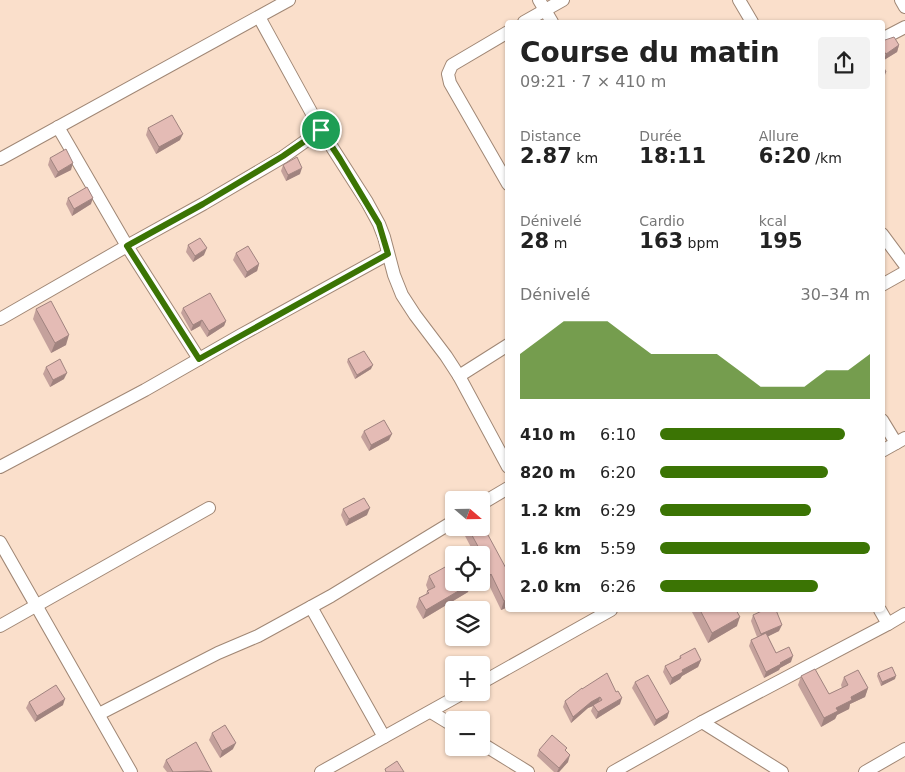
<!DOCTYPE html>
<html lang="fr">
<head>
<meta charset="utf-8">
<style>
	body { margin:0; font-family:"DejaVu Sans",sans-serif; background:#f2f2f2; color:#222; height:100vh; display:flex; flex-direction:column; font-size:19px; white-space:nowrap }
	* { box-sizing:border-box; margin:0 }
	p { font-size:16px; color:#767676 }
	.icon { flex:none; width:28px; height:28px; fill:none; stroke:currentColor; stroke-width:2; stroke-linecap:round; stroke-linejoin:round }
	.map { position:relative; flex:1; overflow:hidden }
	.side { position:absolute; left:505px; top:20px; width:380px; height:592px; display:flex; flex-direction:column; background:#fff; border-radius:5px; box-shadow:0 1px 4px #0004 }
	.side>* { flex:none }
	.needle { width:32px; rotate:110deg }
	.controls { position:absolute; left:445px; top:491px; display:grid; gap:10px }
	.controls a { display:grid; place-items:center; width:45px; height:45px; border-radius:5px; background:#fff; box-shadow:0 1px 4px #0004; font-size:25px }
	.pin { position:absolute; display:grid; place-items:center; width:42px; height:42px; color:#fff; margin:-21px; border:2px solid #fff; border-radius:50%; box-shadow:0 1px 5px #0007 }
	.round { display:grid; place-items:center; flex:none; width:52px; height:52px; border-radius:5px; background:#f2f2f2 }
	.summary { display:flex; align-items:center; justify-content:space-between; height:85px; padding:0 15px }
	h1 { font-size:28px; font-weight:600; line-height:38px }
	.stats { display:grid; grid-template-columns:repeat(3,1fr); gap:8px; height:85px; padding:5px 15px }
	.stats div { display:grid; align-content:center }
	.stats b { font-size:21px; font-weight:600 }
	.stats small { font-size:14px; font-weight:400 }
	.stats p { font-size:14px }
	.chart { height:140px; padding:10px 15px }
	.chart p { display:flex; justify-content:space-between }
	.chart svg { width:100%; height:90px; margin-top:5px; fill:#3b7404; opacity:.7 }
	ul { padding:0 15px; list-style:none; font-size:16px }
	li { display:grid; grid-template-columns:80px 60px 1fr; align-items:center; height:38px }
	li i { height:12px; border-radius:6px; background:#3b7404 }
	.map>svg:first-child { display:block }
	.lines { fill:none; stroke-linecap:round; stroke-linejoin:round }
	.street-casing { stroke:#a08775; stroke-width:14 }
	.street { stroke:#fff; stroke-width:12 }
	.wall { fill:#c4a19c }
	.shaded-wall { fill:#a0837f }
	.building { fill:#e4bbb5; stroke:#a0837f }
	.route-casing { stroke:#fff; stroke-width:10 }
	.route { stroke:#3b7404; stroke-width:6 }
</style>
</head>
<body>
<div class="map">
<svg width="905" height="772" viewBox="0 0 905 772">
	<rect width="100%" height="100%" fill="#fadfcb"/>
	<g class="lines">
		<defs>
			<g id="street">
				<polyline points="539,0 552,22"/>
				<polyline points="739,0 752,22"/>
				<polyline points="901,0 905,7"/>
				<polyline points="259,17 321,130 367,202 379,224 384,237 394,275 402,295 415,315 446,356 459,376 508,467"/>
				<polyline points="524,22 563,0"/>
				<polyline points="508,32 452,65 448,74 450,83 508,184"/>
				<polyline points="882,39 905,27"/>
				<polyline points="58,127 127,246 199,359"/>
				<polyline points="0,159 289,0"/>
				<polyline points="882,234 905,265"/>
				<polyline points="882,285 905,272"/>
				<polyline points="0,319 127,246 203,204 283,157 321,130"/>
				<polyline points="459,376 508,345"/>
				<polyline points="882,420 896,443"/>
				<polyline points="882,451 905,438"/>
				<polyline points="0,467 145,390 241,335 388,254"/>
				<polyline points="481,504 508,488"/>
				<polyline points="0,542 131,772"/>
				<polyline points="311,607 384,737"/>
				<polyline points="880,610 888,624"/>
				<polyline points="0,626 209,508"/>
				<polyline points="481,683 611,610"/>
				<polyline points="431,712 454,726"/>
				<polyline points="99,714 177,674 218,653 258,636 331,596 454,521"/>
				<polyline points="702,722 782,772"/>
				<polyline points="481,743 528,772"/>
				<polyline points="321,772 465,692"/>
				<polyline points="613,772 702,722 888,624 905,614"/>
				<polyline points="865,772 905,749"/>
			</g>
		</defs>
		<use href="#street" class="street-casing"/>
		<use href="#street" class="street"/>
	</g>
	<g class="wall">
		<polygon points="882,41 899,45 897,52 884,60 882,59"/>
		<polygon points="148,128 180,140 156,154 146,135"/>
		<polygon points="50,158 71,170 55,178 48,165"/>
		<polygon points="283,165 300,174 286,181 281,171"/>
		<polygon points="68,198 91,204 72,216 66,204"/>
		<polygon points="188,245 204,255 193,262 186,252"/>
		<polygon points="236,253 259,264 257,271 245,278 233,260"/>
		<polygon points="183,308 226,321 224,326 207,337 200,326 191,331 181,313"/>
		<polygon points="36,309 66,345 51,353 33,319"/>
		<polygon points="348,359 371,369 355,379 347,362"/>
		<polygon points="46,367 64,379 50,387 43,374"/>
		<polygon points="364,431 389,440 369,451 361,437"/>
		<polygon points="343,509 367,515 346,526 341,515"/>
		<polygon points="466,528 481,528 508,572 508,607 501,610 488,583 486,583 481,574 481,555 475,555 464,534"/>
		<polygon points="429,576 468,592 423,619 416,607 419,598 426,594 427,591 428,590 426,585"/>
		<polygon points="693,610 736,610 737,626 708,643 692,612"/>
		<polygon points="753,615 779,631 768,636 776,653 791,662 780,668 779,670 764,678 749,646 751,640 757,637 751,621"/>
		<polygon points="680,656 701,660 698,667 682,676 680,679 670,685 663,672 665,666 679,659"/>
		<polygon points="878,673 895,679 881,686 877,676"/>
		<polygon points="801,676 829,694 842,688 841,685 844,677 868,688 865,697 850,704 849,709 837,715 835,719 821,727 798,685"/>
		<polygon points="635,682 669,712 667,718 654,726 632,688"/>
		<polygon points="582,689 620,704 596,719 591,711 593,706 588,708 571,723 563,707 565,701"/>
		<polygon points="29,702 63,705 35,722 26,708"/>
		<polygon points="212,733 233,749 220,758 209,740"/>
		<polygon points="539,750 566,751 568,762 559,772 554,772 537,756"/>
		<polygon points="166,760 212,772 167,772 163,767"/>
	</g>
	<g class="shaded-wall">
		<polygon points="899,45 897,52 884,60 886,54"/>
		<polygon points="886,72 884,78 882,79 882,73"/>
		<polygon points="183,134 180,140 156,154 159,147"/>
		<polygon points="73,163 71,170 55,178 58,172"/>
		<polygon points="302,168 300,174 286,181 288,175"/>
		<polygon points="93,198 91,204 72,216 74,209"/>
		<polygon points="207,248 204,255 193,262 195,256"/>
		<polygon points="259,264 257,271 245,278 247,272"/>
		<polygon points="202,320 200,326 191,331 193,325"/>
		<polygon points="226,321 224,326 207,337 209,331"/>
		<polygon points="69,335 66,345 51,353 55,343"/>
		<polygon points="373,365 371,369 355,379 357,375"/>
		<polygon points="67,373 64,379 50,387 53,380"/>
		<polygon points="392,434 389,440 369,451 371,445"/>
		<polygon points="370,508 367,515 346,526 349,519"/>
		<polygon points="491,574 488,583 486,583 490,575"/>
		<polygon points="472,583 468,592 423,619 426,610"/>
		<polygon points="508,600 508,607 501,610 504,601"/>
		<polygon points="740,617 737,626 708,643 712,633"/>
		<polygon points="782,625 779,631 759,641 761,634"/>
		<polygon points="793,656 791,662 780,668 779,670 764,678 766,672 780,663"/>
		<polygon points="701,660 698,667 682,676 680,679 670,685 672,678 682,670"/>
		<polygon points="896,676 895,679 881,686 882,682"/>
		<polygon points="868,688 865,697 850,704 849,709 837,715 835,719 821,727 824,718 836,708 851,697"/>
		<polygon points="600,697 598,704 588,708 571,723 573,717 591,702"/>
		<polygon points="622,698 620,704 596,719 598,712"/>
		<polygon points="65,699 63,705 35,722 37,716"/>
		<polygon points="669,712 667,718 654,726 656,720"/>
		<polygon points="236,743 233,749 220,758 222,751"/>
		<polygon points="570,755 568,762 559,772 557,772 559,768"/>
	</g>
	<g class="building">
		<polygon points="894,37 899,45 886,54 882,49 882,41"/>
		<polygon points="882,64 886,72 882,73"/>
		<polygon points="172,115 183,134 159,147 148,128"/>
		<polygon points="66,149 73,163 58,172 50,158"/>
		<polygon points="297,157 302,168 288,175 283,165"/>
		<polygon points="87,187 93,198 74,209 68,198"/>
		<polygon points="200,238 207,248 195,256 188,245"/>
		<polygon points="248,246 259,264 247,272 236,253"/>
		<polygon points="210,293 226,321 209,331 202,320 193,325 183,308"/>
		<polygon points="51,301 69,335 55,343 36,309"/>
		<polygon points="364,351 373,365 357,375 348,359"/>
		<polygon points="60,359 67,373 53,380 46,367"/>
		<polygon points="384,420 392,434 371,445 364,431"/>
		<polygon points="364,498 370,508 349,519 343,509"/>
		<polygon points="481,522 508,572 508,600 504,601 491,574 490,575 483,562 486,561 468,528 481,528"/>
		<polygon points="454,562 454,582 471,582 472,583 426,610 419,598 429,593 427,591 435,587 429,576"/>
		<polygon points="700,610 736,610 740,617 712,633"/>
		<polygon points="764,610 776,610 782,625 761,634 753,615"/>
		<polygon points="766,633 776,653 789,647 793,656 780,663 781,664 766,672 751,640"/>
		<polygon points="695,648 701,660 682,670 683,672 672,678 665,666 681,658 680,656"/>
		<polygon points="892,667 896,676 882,682 878,673"/>
		<polygon points="815,669 829,694 848,685 844,677 858,670 868,688 851,697 852,700 836,708 838,711 824,718 801,676"/>
		<polygon points="607,673 616,692 618,691 622,698 598,712 593,705 602,700 600,697 591,702 573,717 565,701 582,688 582,689"/>
		<polygon points="648,675 669,712 656,720 635,682"/>
		<polygon points="56,685 65,699 37,716 29,702"/>
		<polygon points="225,725 236,743 222,751 212,733"/>
		<polygon points="552,735 567,748 565,750 570,755 559,768 539,750"/>
		<polygon points="196,742 212,772 202,771 173,772 166,760"/>
		<polygon points="397,761 404,772 386,772 385,769"/>
	</g>
	<g class="lines">
		<defs>
			<polygon id="route" points="321,130 340,159 379,224 388,254 199,359 127,246 203,204 283,156"/>
		</defs>
		<use href="#route" class="route-casing"/>
		<use href="#route" class="route"/>
	</g>
</svg>
<div class="controls">
<a><svg class="needle" viewBox="-14 -14 28 28"><path d="M0-13l5 13h-10z" fill="#e53935"/><path d="M0 13l5-13h-10z" fill="#767676"/></svg></a>
<a><svg class="icon" aria-label="locate" viewBox="0 0 24 24"><circle cx="12" cy="12" r="6"/><path d="M12 2v4M12 18v4M2 12h4M18 12h4"/></svg></a>
<a><svg class="icon" aria-label="layers" viewBox="0 0 24 24"><path d="M12 4l9 5-9 5-9-5zM3 14l9 5 9-5"/></svg></a>
<a>+</a>
<a>−</a>
</div>
<div class="pin" style="left:321px;top:130px;background:#1e9e55"><svg class="icon" aria-label="arrive" viewBox="0 0 24 24"><path d="M6 21V4h12l-3 4 3 4H6"/></svg></div>
<section class="side">
<div class="summary"><div><h1>Course du matin</h1><p>09:21 · 7 × 410 m</p></div><a class="round"><svg class="icon" aria-label="share" viewBox="0 0 24 24"><path d="M12 15V3M7 8l5-5 5 5M5 13v7h14v-7"/></svg></a></div>
<div class="stats">
<div><p>Distance</p><b>2.87<small> km</small></b></div>
<div><p>Durée</p><b>18:11</b></div>
<div><p>Allure</p><b>6:20<small> /km</small></b></div>
</div>
<div class="stats">
<div><p>Dénivelé</p><b>28<small> m</small></b></div>
<div><p>Cardio</p><b>163<small> bpm</small></b></div>
<div><p>kcal</p><b>195</b></div>
</div>
<div class="chart"><p><span>Dénivelé</span>30–34 m</p>
<svg viewBox="0 0 160 44" preserveAspectRatio="none"><path d="M0 44V22L10 14L20 6L30 6L40 6L50 14L60 22L70 22L80 22L90 22L100 30L110 38L120 38L130 38L140 30L150 30L160 22V44z"/></svg>
</div>
<ul>
<li><b>410 m</b>6:10<i style="width:88%"></i></li>
<li><b>820 m</b>6:20<i style="width:80%"></i></li>
<li><b>1.2 km</b>6:29<i style="width:72%"></i></li>
<li><b>1.6 km</b>5:59<i style="width:100%"></i></li>
<li><b>2.0 km</b>6:26<i style="width:75%"></i></li>
</ul>
</section>
</div>
</body>
</html>
